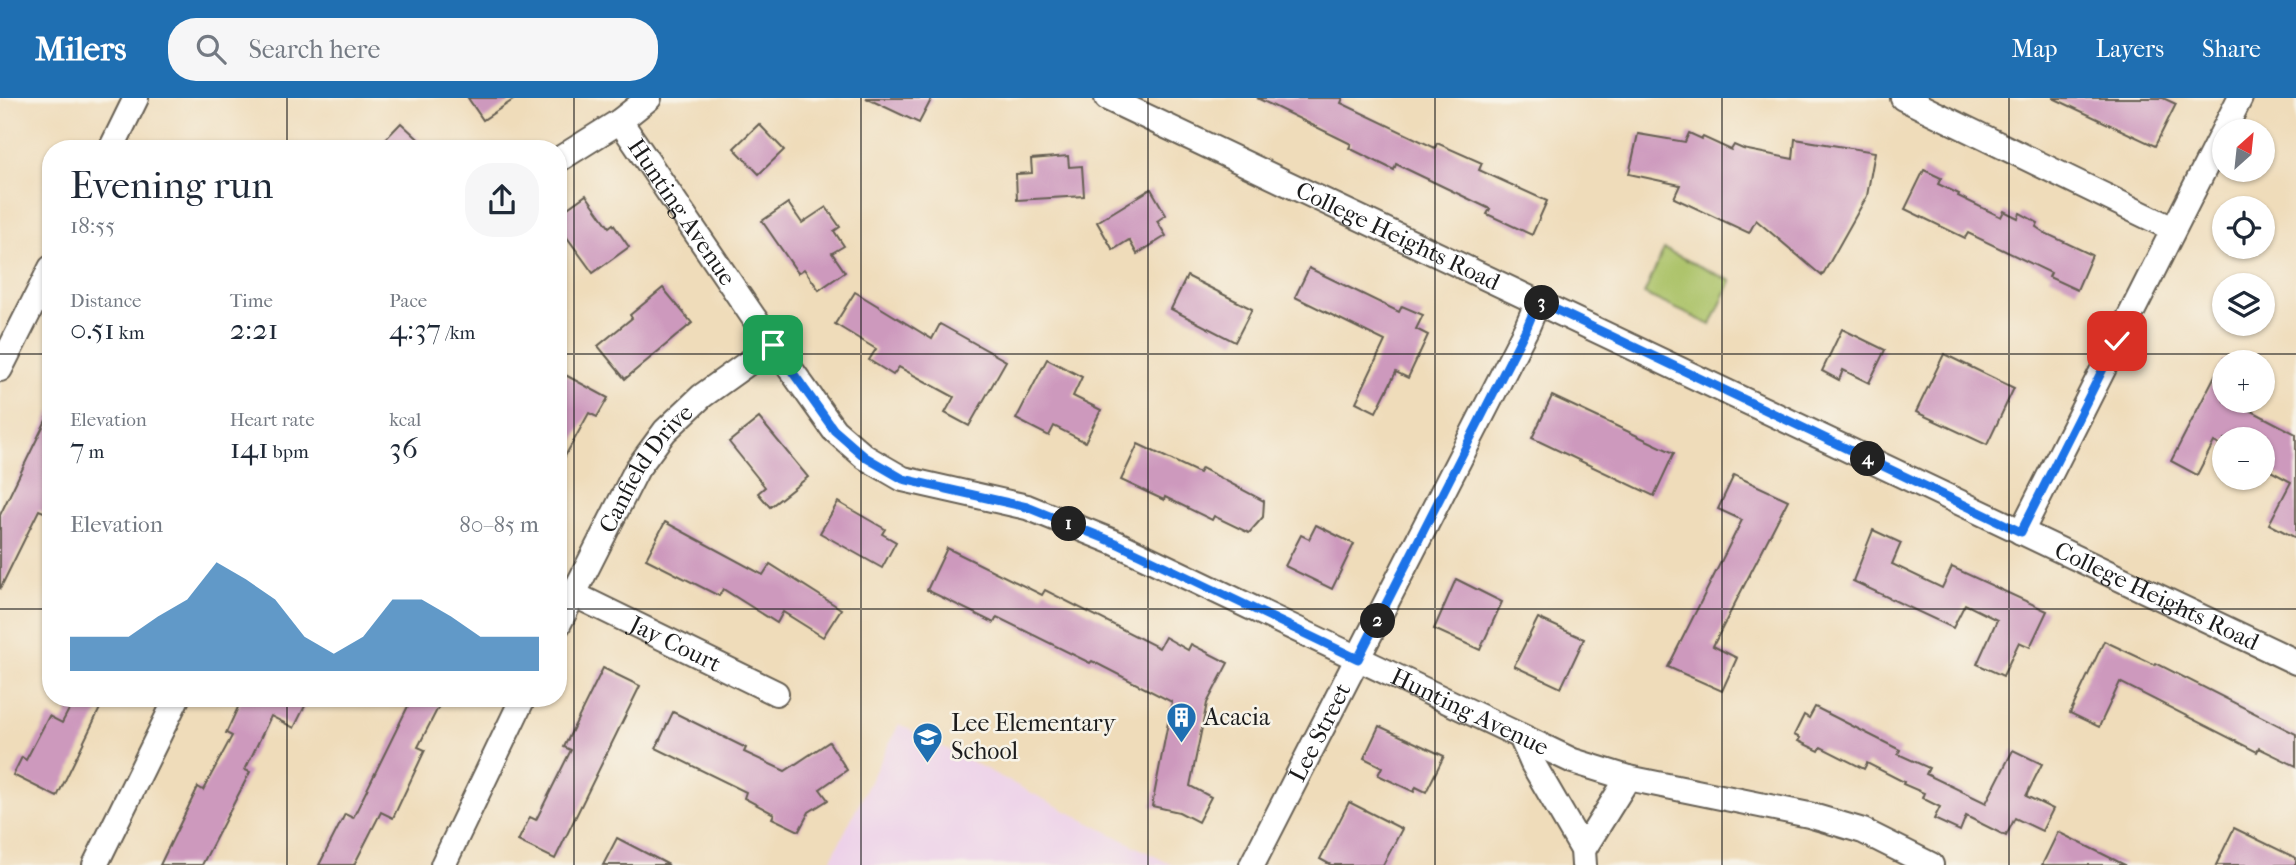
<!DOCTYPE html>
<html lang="en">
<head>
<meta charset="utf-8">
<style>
	body { margin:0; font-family:"IM FELL French Canon",serif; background:#f6f6f7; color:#1f2937; height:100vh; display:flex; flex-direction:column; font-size:26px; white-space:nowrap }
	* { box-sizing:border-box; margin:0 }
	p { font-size:23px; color:#747a83 }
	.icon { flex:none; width:38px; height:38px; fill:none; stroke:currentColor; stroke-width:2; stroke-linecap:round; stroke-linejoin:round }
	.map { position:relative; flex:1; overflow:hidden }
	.details { position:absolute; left:42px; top:42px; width:525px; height:567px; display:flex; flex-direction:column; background:#fff; border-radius:28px; box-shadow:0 2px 5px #0004 }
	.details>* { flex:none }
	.needle { width:46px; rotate:27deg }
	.fabs { position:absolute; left:2212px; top:21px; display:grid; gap:14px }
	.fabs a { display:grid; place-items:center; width:63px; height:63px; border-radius:50%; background:#fff; box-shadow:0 2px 5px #0004; font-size:35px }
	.pin { position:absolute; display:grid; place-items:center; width:60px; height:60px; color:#fff; margin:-30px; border-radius:14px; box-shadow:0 4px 10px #0006 }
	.km { position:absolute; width:35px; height:35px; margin:-18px; border-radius:50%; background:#222; color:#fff; font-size:19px; line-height:35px; text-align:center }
	.round { display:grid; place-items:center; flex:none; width:74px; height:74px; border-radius:28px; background:#f6f6f7 }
	.overview { display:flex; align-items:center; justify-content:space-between; height:119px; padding:0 28px }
	h1 { font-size:38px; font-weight:600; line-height:52px }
	.metrics { display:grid; grid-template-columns:repeat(3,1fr); gap:10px; height:119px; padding:7px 28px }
	.metrics div { display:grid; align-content:center }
	.metrics b { font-size:30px; font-weight:600 }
	.metrics small { font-size:19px; font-weight:400 }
	.metrics p { font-size:19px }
	.chart { height:196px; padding:14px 28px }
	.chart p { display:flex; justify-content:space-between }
	.chart svg { width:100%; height:126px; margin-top:7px; fill:#1f6fb2; opacity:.7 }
	header { display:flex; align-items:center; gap:42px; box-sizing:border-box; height:98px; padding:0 35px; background:#1f6fb2; color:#fff }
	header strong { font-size:33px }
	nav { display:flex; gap:38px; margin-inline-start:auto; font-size:24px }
	.search { width:490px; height:63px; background:#f6f6f7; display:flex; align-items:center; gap:18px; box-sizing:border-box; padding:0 24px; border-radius:28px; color:#747a83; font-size:26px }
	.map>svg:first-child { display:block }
	.built { fill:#edd1e9 }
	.green { fill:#abc267; stroke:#646f42; stroke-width:2 }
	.building { fill:#cd99bd }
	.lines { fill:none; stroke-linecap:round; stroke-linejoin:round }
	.street-casing { stroke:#665f53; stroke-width:28 }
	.street { stroke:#fff; stroke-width:24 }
	.route-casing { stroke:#fff; stroke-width:14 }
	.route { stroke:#1a73e8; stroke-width:9 }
	.grid { fill:none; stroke:#1c1c1c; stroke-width:2; stroke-opacity:0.55 }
	.labels { text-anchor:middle; stroke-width:5; stroke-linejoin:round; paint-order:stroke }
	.street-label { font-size:24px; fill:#1c1c1c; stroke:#f7f3e8 }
	.poi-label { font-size:24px; fill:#1c1c1c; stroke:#f7f3e8; text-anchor:start }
</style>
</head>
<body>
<header>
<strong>Milers</strong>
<div class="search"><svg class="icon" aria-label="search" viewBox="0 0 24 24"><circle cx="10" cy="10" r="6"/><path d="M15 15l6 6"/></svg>Search here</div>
<nav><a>Map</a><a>Layers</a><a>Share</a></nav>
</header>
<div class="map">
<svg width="2296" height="767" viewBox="0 0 2296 767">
	<rect width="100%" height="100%" fill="#f7f3e8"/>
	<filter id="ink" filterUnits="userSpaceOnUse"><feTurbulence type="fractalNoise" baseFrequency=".0143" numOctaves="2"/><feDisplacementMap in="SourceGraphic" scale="14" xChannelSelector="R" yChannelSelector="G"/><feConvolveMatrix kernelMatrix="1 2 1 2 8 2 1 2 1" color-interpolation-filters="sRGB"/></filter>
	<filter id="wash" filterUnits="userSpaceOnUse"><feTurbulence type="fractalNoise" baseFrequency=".00686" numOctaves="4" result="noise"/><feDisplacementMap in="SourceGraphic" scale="28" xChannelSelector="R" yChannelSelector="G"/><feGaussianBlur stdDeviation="1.57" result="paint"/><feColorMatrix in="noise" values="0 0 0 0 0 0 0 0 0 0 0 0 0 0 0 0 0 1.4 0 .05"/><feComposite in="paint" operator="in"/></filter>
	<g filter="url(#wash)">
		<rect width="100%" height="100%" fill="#efdcba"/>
		<polygon class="built" points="899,626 1053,706 1172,767 828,767"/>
		<polygon class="green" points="1664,151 1731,183 1711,227 1644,196"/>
		<g id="blocks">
			<g class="building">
				<polygon points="468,0 516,0 483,22"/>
				<polygon points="866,0 932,0 919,25"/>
				<polygon points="1257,0 1343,0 1341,5 1435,50 1437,45 1482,65 1479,72 1547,103 1532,137 1487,116 1490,111 1396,66 1394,72 1349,50 1351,46"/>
				<polygon points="2053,0 2163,0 2176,6 2155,48"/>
				<polygon points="401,25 429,51 376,51"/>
				<polygon points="759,26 784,52 759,76 734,50"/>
				<polygon points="1689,35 1702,41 1703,39 1731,52 1734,47 1743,51 1793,61 1795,41 1875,54 1867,98 1822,178 1756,122 1749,135 1674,100 1680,87 1629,76 1638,36 1685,44"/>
				<polygon points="1068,58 1069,69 1082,68 1084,98 1017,102 1016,76 1032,75 1031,61"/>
				<polygon points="1924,72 1941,80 1938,86 1959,96 1958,98 2001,119 2004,113 2018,120 2020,115 2038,125 2036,129 2045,135 2092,157 2077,192 2049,179 2051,175 1968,135 1965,140 1905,111"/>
				<polygon points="1151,91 1166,117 1157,123 1166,138 1137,156 1129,142 1113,152 1097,124"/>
				<polygon points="586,97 609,129 613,126 629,149 593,175 558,127 558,117"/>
				<polygon points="788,105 802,125 826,109 840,129 834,133 844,148 832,155 845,174 819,192 804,171 798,175 762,123"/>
				<polygon points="1309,170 1399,214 1402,208 1423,217 1416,231 1428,237 1408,280 1396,274 1376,314 1356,304 1385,243 1295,199"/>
				<polygon points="1187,178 1252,211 1235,244 1171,211"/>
				<polygon points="663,190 692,225 625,281 598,248 632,220 630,217"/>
				<polygon points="855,194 932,241 940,226 1006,263 969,328 945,315 954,299 899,269 893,277 869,262 876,251 835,226"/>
				<polygon points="1842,231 1885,252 1869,285 1843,272 1839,282 1822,273"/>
				<polygon points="1944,256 2014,290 1987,347 1916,314"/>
				<polygon points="2224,260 2224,303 2255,303 2250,312 2296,336 2296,440 2269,426 2291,384 2263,369 2263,341 2224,341 2224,350 2214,344 2197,377 2171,363"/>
				<polygon points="1047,261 1082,279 1073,298 1101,312 1085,344 1054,328 1049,338 1016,321"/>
				<polygon points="558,273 608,300 597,319 589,315 558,371"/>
				<polygon points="1552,298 1674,355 1654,398 1532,340"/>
				<polygon points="51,312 51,417 39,412 0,491 0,417"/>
				<polygon points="759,320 808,379 770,409 758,395 765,389 729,344"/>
				<polygon points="1138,346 1199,375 1202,370 1264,403 1263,419 1249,435 1214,418 1212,422 1165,399 1164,402 1121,382"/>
				<polygon points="1734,377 1788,402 1713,548 1737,560 1722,593 1668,569 1742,422 1718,411"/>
				<polygon points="838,404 885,431 882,436 896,444 882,470 820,435"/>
				<polygon points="665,424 763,477 770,466 841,511 823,539 783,514 777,525 723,491 719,498 646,461"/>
				<polygon points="1316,427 1354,446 1332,491 1285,468 1301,437 1309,441"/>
				<polygon points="1873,432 1901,445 1892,466 1942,490 1952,469 2047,513 2030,549 2019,544 2003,578 1977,566 1997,522 1965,506 1953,530 1853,483"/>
				<polygon points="947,450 1042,497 1045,492 1159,550 1165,539 1188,552 1191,546 1228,565 1207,605 1190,688 1211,699 1198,724 1179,714 1152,708 1172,604 1092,563 1090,565 997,519 994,525 927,492"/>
				<polygon points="1456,481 1502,504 1480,552 1434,531"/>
				<polygon points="1538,520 1584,541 1561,590 1514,568"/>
				<polygon points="2104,543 2155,567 2156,565 2296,636 2296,668 2259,650 2257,654 2120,584 2099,629 2070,615"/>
				<polygon points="603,570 640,588 555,761 518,743 530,719 536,722 571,652 564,649"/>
				<polygon points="75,600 105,600 57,699 13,677 22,659 26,662 49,618 62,625"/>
				<polygon points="235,600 309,600 294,630 271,618 245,672 250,674 202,767 160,767 198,689 203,692 232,638 226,635 241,603"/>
				<polygon points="412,600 443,600 418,649 425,652 393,720 381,714 354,767 319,767 345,716 353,720"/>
				<polygon points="1815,609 1900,652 1898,656 1929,670 1926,676 1986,705 2013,652 2042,666 2026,698 2053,711 2042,733 2015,720 2006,738 1966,718 1960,733 1934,721 1940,709 1922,700 1924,695 1903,686 1904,684 1867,665 1864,671 1821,649 1819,653 1798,643 1800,640 1794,637 1804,617 1809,620"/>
				<polygon points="673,614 746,650 744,654 785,673 829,644 847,672 820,691 828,702 809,714 799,733 772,720 774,716 744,700 746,694 656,650"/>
				<polygon points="1379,628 1444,658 1426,694 1416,689 1414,694 1378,677 1382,669 1364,660"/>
				<polygon points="1349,704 1402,731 1383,767 1331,767 1320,761"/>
				<polygon points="2234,730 2296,760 2296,767 2216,767"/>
				<polygon points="2058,734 2125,767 2042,767"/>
				<polygon points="617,740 669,767 603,767"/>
			</g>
		</g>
	</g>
	<g filter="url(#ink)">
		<use href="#blocks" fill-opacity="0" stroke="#665f53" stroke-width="2"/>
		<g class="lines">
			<defs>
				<g id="street">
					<path id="s1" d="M1107,0L2296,564"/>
					<polyline points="1903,0 2173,131"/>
					<path id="s2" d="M620,23L754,220L834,332L865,359L903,381L1027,409L1116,445L1573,663L1628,680L1809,717L1863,733L1931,767"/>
					<polyline points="111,51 136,0"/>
					<polyline points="558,62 620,23 649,0"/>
					<polyline points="0,271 51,170"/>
					<polyline points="2021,434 2240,0"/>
					<path id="s3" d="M573,496L776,595"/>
					<path id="s4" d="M558,527L637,371L665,333L702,298L773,247"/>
					<polyline points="1522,641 1533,666 1583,752 1584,767"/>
					<polyline points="1583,752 1628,680"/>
					<polyline points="95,767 177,600"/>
					<polyline points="443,767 523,600"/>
					<path id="s5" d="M1252,767L1527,229L1538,203"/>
				</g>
			</defs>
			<use href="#street" class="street-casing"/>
			<use href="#street" class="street"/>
		</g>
	</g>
	<g class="lines" filter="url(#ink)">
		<defs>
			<polyline id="route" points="773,247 834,332 865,359 903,381 1027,409 1116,445 1358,561 1527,229 1538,203 2021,434 2117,243"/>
		</defs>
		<use href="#route" class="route-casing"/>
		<use href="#route" class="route"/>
	</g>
	<path class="grid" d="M287,0V51M574,0V767M861,0V767M1148,0V767M1435,0V767M1722,0V767M2009,0V767M0,256H51M558,256H2296M0,511H51M558,511H2296M287,600V767"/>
	<defs>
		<symbol id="building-pin" viewBox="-11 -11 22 30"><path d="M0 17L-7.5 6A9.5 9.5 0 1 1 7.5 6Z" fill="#1f6fb2" stroke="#f7f3e8"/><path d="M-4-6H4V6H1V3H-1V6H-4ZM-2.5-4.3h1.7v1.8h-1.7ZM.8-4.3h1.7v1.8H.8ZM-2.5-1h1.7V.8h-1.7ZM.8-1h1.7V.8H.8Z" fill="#fff"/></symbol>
		<symbol id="school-pin" viewBox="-11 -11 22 30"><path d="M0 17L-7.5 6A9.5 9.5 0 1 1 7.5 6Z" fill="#1f6fb2" stroke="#f7f3e8"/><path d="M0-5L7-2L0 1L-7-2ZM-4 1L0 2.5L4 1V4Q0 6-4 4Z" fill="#fff"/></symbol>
	</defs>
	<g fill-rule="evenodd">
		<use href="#building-pin" x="1164" y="602" width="35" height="47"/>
		<use href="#school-pin" x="910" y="622" width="35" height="47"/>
	</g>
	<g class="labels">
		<g class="street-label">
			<text dy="8" stroke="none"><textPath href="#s2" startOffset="110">Hunting Avenue</textPath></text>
			<text dy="8" stroke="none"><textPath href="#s1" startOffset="322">College Heights Road</textPath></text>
			<text dy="8" stroke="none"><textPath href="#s4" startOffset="180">Canfield Drive</textPath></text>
			<text dy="8" stroke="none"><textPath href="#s1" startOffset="1162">College Heights Road</textPath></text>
			<text dy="8" stroke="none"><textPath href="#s3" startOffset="114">Jay Court</textPath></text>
			<text dy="8" stroke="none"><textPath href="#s2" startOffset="1076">Hunting Avenue</textPath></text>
			<text dy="8" stroke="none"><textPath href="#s5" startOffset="149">Lee Street</textPath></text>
		</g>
		<g class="poi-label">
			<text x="1204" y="627">Acacia</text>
			<text x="951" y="633">Lee Elementary<tspan x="951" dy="28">School</tspan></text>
		</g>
	</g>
</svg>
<div class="fabs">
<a><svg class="needle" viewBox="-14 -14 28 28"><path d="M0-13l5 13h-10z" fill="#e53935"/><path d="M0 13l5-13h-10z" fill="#747a83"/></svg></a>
<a><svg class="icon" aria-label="locate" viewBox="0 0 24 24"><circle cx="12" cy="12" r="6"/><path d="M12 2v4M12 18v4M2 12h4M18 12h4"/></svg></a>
<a><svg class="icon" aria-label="layers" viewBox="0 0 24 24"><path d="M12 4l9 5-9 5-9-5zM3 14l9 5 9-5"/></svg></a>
<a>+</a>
<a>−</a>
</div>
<div class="pin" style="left:773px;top:247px;background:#1e9e55"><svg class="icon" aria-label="arrive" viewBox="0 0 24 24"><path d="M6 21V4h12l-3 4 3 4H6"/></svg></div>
<div class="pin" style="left:2117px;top:243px;background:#d93025"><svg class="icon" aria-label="check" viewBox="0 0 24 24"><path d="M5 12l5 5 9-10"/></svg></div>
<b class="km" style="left:1069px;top:426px">1</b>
<b class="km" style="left:1378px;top:523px">2</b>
<b class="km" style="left:1542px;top:205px">3</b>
<b class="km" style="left:1868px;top:361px">4</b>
<section class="details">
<div class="overview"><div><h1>Evening run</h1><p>18:55</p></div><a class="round"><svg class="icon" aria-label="share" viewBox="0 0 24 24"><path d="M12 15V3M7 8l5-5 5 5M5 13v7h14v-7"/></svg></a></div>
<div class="metrics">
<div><p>Distance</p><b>0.51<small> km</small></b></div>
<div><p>Time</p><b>2:21</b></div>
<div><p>Pace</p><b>4:37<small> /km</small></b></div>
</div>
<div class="metrics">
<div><p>Elevation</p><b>7<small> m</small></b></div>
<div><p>Heart rate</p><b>141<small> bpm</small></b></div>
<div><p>kcal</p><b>36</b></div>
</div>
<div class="chart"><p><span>Elevation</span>80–85 m</p>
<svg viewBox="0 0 160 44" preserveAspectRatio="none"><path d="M0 44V32L10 32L20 32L30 25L40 19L50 6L60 12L70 19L80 32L90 38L100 32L110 19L120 19L130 25L140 32L150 32L160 32V44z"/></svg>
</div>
</section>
</div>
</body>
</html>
